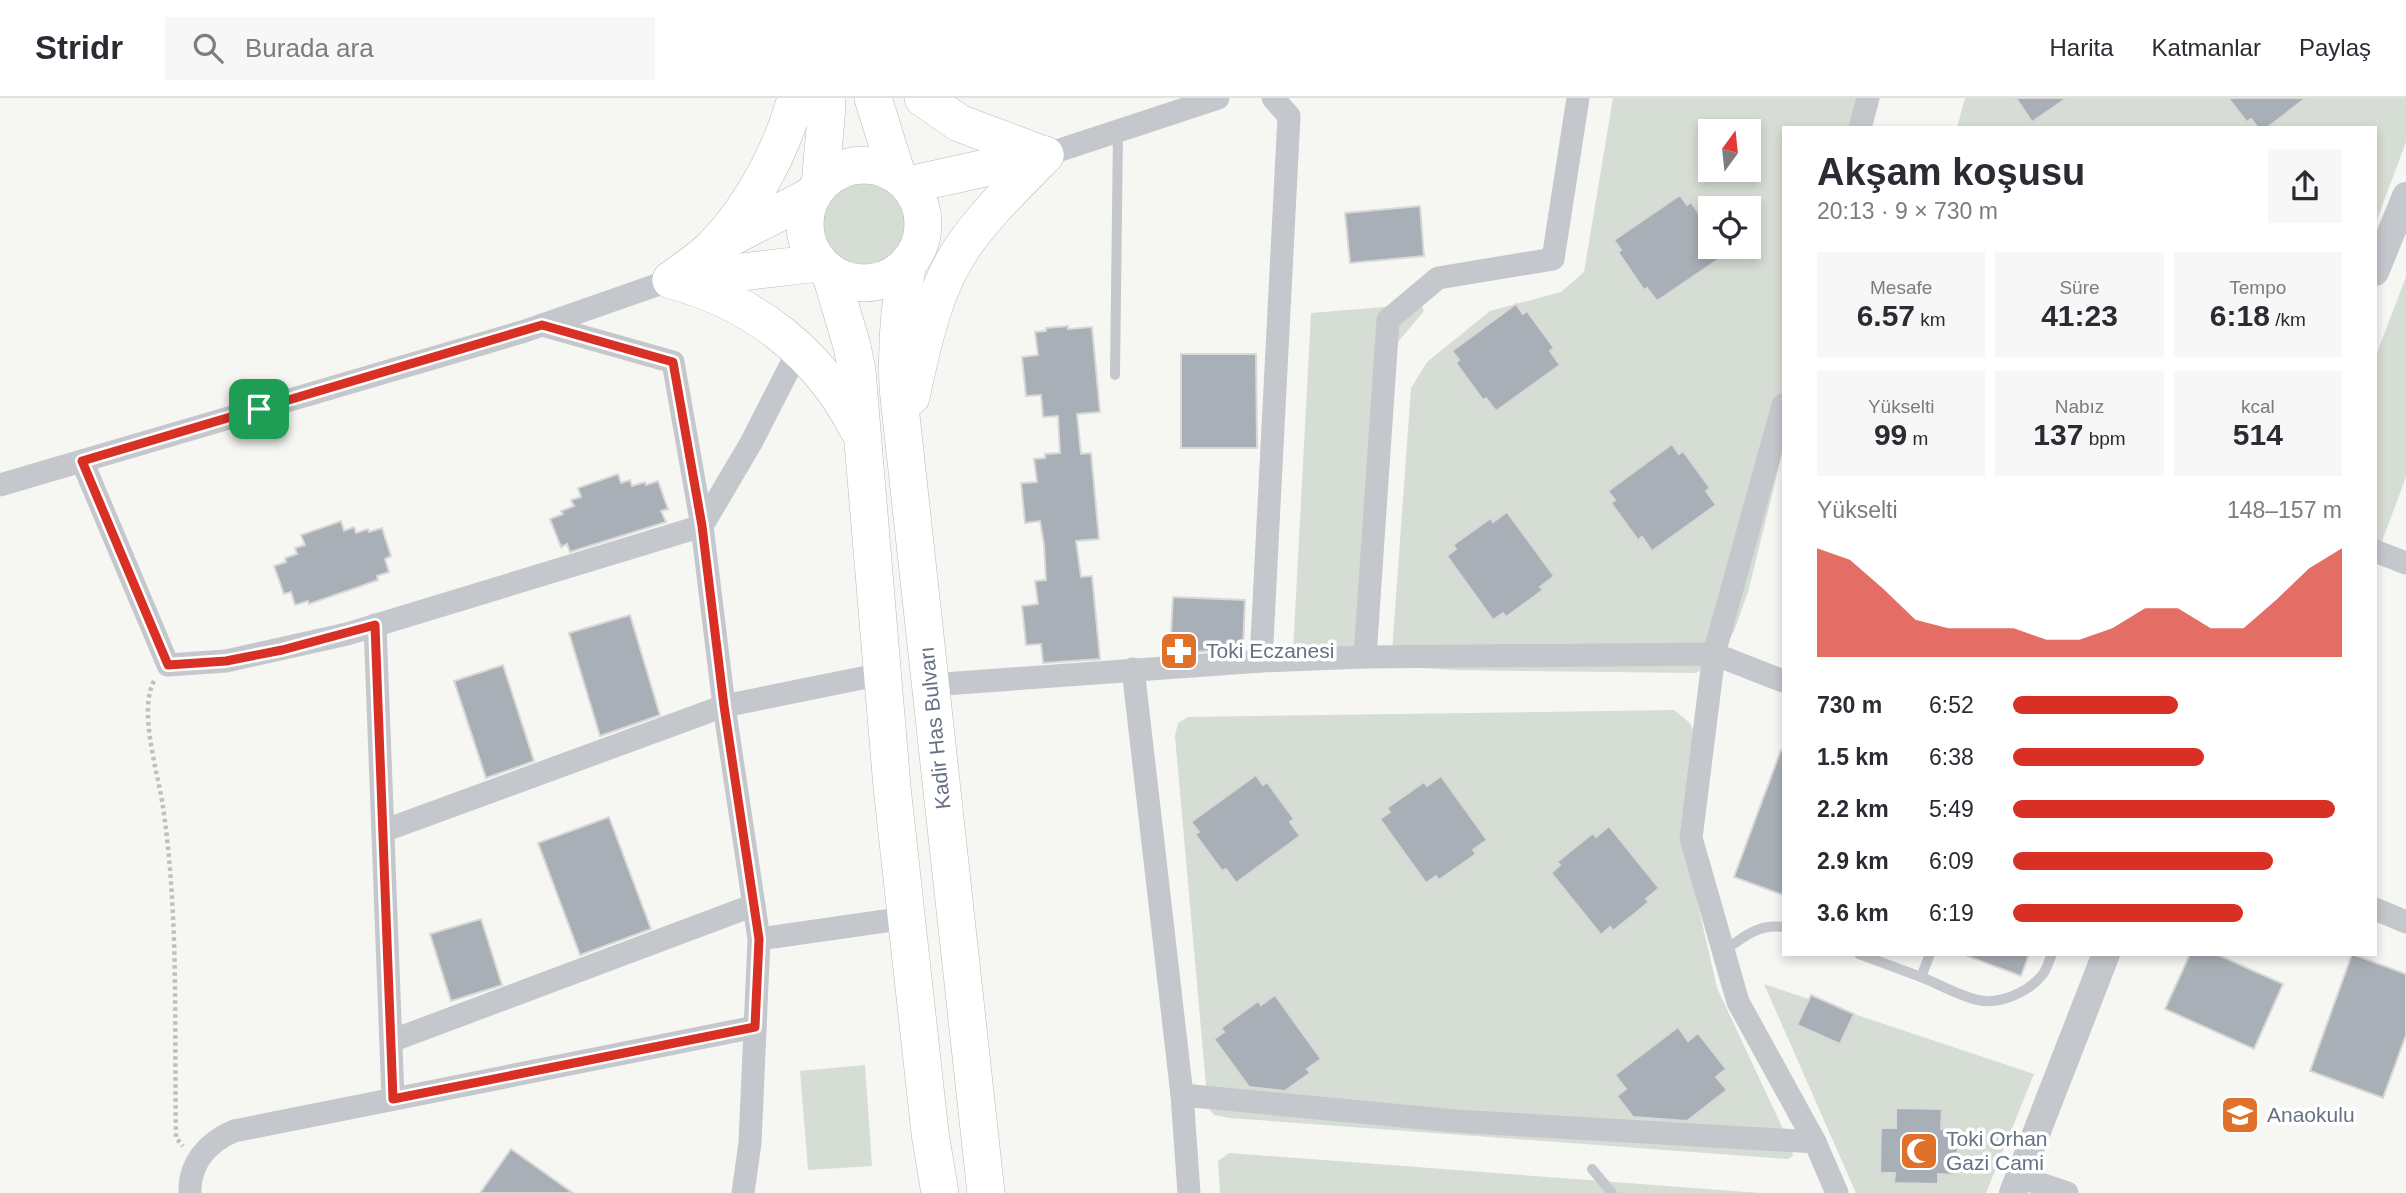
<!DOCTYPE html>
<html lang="tr">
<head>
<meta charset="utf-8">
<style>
	body { margin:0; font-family:Arial,sans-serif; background:#f7f7f7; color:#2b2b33; height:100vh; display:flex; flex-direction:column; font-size:26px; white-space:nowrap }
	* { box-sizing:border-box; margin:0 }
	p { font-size:23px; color:#7c7c81 }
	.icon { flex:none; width:38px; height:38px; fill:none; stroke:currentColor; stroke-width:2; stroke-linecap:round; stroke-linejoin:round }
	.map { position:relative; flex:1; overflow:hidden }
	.panel { position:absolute; left:1782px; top:28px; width:595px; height:830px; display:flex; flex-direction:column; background:#fff; border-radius:0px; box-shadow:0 4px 10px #0003 }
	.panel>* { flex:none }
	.needle { width:46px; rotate:15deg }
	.fabs { position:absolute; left:1698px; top:21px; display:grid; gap:14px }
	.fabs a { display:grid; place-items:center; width:63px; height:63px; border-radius:0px; background:#fff; box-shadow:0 4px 10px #0003; font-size:35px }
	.pin { position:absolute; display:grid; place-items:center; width:60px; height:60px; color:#fff; margin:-30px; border-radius:14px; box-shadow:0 4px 10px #0006 }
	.round { display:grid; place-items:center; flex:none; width:74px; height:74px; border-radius:0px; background:#f7f7f7 }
	.headline { display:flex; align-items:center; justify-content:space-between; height:119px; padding:0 35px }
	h1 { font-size:38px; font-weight:700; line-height:52px }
	.stats { display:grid; grid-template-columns:repeat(3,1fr); gap:10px; height:119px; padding:7px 35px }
	.stats div { display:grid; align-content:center; border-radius:0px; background:#f7f7f7; text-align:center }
	.stats b { font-size:30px; font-weight:700 }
	.stats small { font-size:19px; font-weight:400 }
	.stats p { font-size:19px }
	.chart { height:196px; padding:14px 35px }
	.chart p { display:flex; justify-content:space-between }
	.chart svg { width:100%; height:126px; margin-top:7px; fill:#d93025; opacity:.7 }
	ul { padding:0 35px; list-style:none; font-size:23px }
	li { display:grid; grid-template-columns:112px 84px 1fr; align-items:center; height:52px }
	li i { height:18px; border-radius:9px; background:#d93025 }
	header { display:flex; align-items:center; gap:42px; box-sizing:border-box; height:98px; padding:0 35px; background:#fff; border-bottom:2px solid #e1e1e2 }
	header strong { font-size:33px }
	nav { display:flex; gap:38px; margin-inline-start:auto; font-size:24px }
	.search { width:490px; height:63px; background:#f7f7f7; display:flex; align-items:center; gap:18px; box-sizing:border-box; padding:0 24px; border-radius:0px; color:#7c7c81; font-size:26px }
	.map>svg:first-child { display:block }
	.green { fill:#d6ddd4; fill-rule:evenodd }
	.building { fill:#a9afb6; stroke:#d8d8d6; stroke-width:2 }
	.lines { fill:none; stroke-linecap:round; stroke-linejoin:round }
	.trunk-casing { stroke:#b7b9bd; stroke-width:38 }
	.path { stroke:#bebfc2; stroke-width:4.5; stroke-dasharray:3.5 3.5; stroke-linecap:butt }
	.service { stroke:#c4c7cb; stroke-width:10 }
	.minor { stroke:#c4c7cb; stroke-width:23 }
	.tertiary { stroke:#c4c7cb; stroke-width:28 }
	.trunk { stroke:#fff; stroke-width:37 }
	.route-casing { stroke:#fff; stroke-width:14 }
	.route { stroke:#d93025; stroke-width:9 }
	.labels { text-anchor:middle; stroke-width:7; stroke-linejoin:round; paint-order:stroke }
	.poi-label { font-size:21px; fill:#667284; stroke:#fff; text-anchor:start }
	.street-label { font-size:21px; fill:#667284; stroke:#fff }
</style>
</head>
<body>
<header>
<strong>Stridr</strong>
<div class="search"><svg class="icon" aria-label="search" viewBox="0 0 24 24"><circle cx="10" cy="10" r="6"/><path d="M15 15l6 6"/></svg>Burada ara</div>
<nav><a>Harita</a><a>Katmanlar</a><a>Paylaş</a></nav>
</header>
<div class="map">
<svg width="2406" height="1095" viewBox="0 0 2406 1095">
	<rect width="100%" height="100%" fill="#f6f6f3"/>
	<g class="green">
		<path d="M1613,0H1872L1865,30H1783V353L1748,494L1734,533L1717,562L1696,575L1453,572L1391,568L1411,290L1427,264L1490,213L1561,194L1584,174ZM1710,33H1748V72H1710ZM1710,110H1748V149H1710Z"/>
		<polygon points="1965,0 2406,0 2406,44 2375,127 2375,30 1957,30"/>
		<circle cx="864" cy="126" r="47"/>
		<polygon points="2406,179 2406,379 2378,454 2375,453 2375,260"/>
		<polygon points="1421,206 1424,213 1397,245 1354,570 1292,573 1311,215"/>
		<polygon points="1674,612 1690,625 1696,639 1683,741 1717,890 1791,1048 1793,1058 1788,1061 1230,1020 1214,1017 1208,1010 1175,638 1178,625 1188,619"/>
		<polygon points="1764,886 2034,976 1986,1095 1856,1095"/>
		<polygon points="865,967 872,1068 808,1072 800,973"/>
		<polygon points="1229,1055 1760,1095 1220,1095 1218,1063"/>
	</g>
	<g class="building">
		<polygon points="2016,0 2067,0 2032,24"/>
		<polygon points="2228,0 2306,0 2267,30 2258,30 2251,21 2247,24"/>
		<polygon points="1680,97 1687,107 1691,104 1710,132 1710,149 1715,149 1722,159 1657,203 1647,190 1644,192 1618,154 1621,152 1614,142"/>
		<polygon points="1420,108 1424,158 1350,165 1345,115"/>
		<polygon points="1516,206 1523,216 1527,213 1554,250 1550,253 1560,267 1496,313 1486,300 1483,302 1456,265 1459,262 1452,253"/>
		<polygon points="1068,228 1068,231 1092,229 1100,314 1077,316 1081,356 1091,355 1099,441 1076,443 1081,479 1092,478 1100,561 1043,565 1041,546 1026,547 1022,508 1038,506 1035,483 1046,482 1044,446 1040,423 1025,425 1021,385 1037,384 1034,361 1045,360 1045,356 1060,355 1058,318 1043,319 1041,297 1026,298 1022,259 1038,257 1035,234 1046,233 1046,230"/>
		<polygon points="1181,256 1256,256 1257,350 1181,350"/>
		<polygon points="1672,346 1679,356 1683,353 1710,390 1706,393 1716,407 1652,453 1642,439 1638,442 1611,405 1615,402 1608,393"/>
		<polygon points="618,376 621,385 630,382 632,388 645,384 646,387 658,383 668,411 661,413 666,424 570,454 567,446 561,449 550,421 563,416 561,413 574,408 571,402 581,399 578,390"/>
		<polygon points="1507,414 1554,478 1540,489 1543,492 1506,519 1503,515 1493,522 1447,458 1456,451 1453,447 1491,420 1493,424"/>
		<polygon points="341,423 344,433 354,429 356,435 368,431 369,434 382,430 391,458 385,461 389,474 377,478 378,482 309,506 308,503 295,507 291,494 284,496 274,468 286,464 285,460 297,456 295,450 305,447 301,437"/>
		<polygon points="1173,499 1245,502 1243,550 1170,556"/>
		<polygon points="630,517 660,617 600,638 569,535"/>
		<polygon points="503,567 534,663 486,680 454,583"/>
		<polygon points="1781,652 1783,653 1783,797 1734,779"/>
		<polygon points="1256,677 1263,687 1267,684 1294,721 1290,724 1300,738 1236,785 1226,771 1222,773 1195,736 1199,734 1191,724"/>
		<polygon points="1441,678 1487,742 1473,752 1476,756 1439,782 1436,778 1426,785 1380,721 1390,714 1387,710 1424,684 1427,688"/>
		<polygon points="609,719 651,831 580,857 538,745"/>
		<polygon points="1609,728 1659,790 1646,801 1649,804 1613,833 1610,829 1601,837 1551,775 1560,767 1557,764 1593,735 1596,739"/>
		<polygon points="481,821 502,887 451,903 430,836"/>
		<polygon points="1968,856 2029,856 2021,878 1967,858"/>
		<polygon points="2190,856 2216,856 2283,886 2254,951 2165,911"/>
		<polygon points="2352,856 2406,876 2406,937 2383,1000 2310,973"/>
		<polygon points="1275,897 1321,961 1307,971 1310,975 1285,993 1249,989 1214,941 1224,934 1221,930 1258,903 1261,907"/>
		<polygon points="1811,897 1854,916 1840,946 1797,927"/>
		<polygon points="1678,929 1688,943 1698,935 1726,971 1716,979 1727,992 1687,1023 1633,1019 1617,998 1626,991 1615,977"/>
		<polygon points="1896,1010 1942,1011 1941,1031 1958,1031 1957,1077 1938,1076 1938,1086 1894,1085 1895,1075 1880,1075 1881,1030 1896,1030"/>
		<polygon points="511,1051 573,1095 480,1095"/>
	</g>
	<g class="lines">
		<defs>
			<g id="trunk">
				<polyline points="873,0 897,77"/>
				<polyline points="923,0 959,25 1044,57"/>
				<circle cx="864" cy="126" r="59"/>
				<polyline points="820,87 827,9 826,0"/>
				<polyline points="908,87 1045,57"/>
				<polyline points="722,144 811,98"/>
				<path d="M908,165C899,207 896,247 898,290L986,1095"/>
				<polyline points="830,174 852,248 857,273 892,689 930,1035 940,1095"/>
				<polyline points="682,181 819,165"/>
				<path d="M671,182C754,204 819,255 858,331"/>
				<path d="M671,182C685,171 702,161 714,148C752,109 782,52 796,0"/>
				<path d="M911,299C922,249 933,193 962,150C985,116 1016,87 1045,57"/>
			</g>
		</defs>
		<use href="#trunk" class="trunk-casing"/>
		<path class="path" d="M154,583C138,613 158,674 163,709C179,818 174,930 176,1040L183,1048"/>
		<g class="service">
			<polyline points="1115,277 1118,33"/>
			<path d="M1724,853C1743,839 1758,826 1783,829"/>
			<polyline points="1859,856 1921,879 1930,856"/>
			<path d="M1921,879C1939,886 1959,898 1978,902C2000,907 2029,894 2043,876C2047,871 2049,862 2052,856"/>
			<polyline points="1592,1071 1612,1095"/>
		</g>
		<g class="minor">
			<polyline points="1860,30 1868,0"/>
			<polyline points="1045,57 1218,0"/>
			<polyline points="1783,307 1714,556 1691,740 1738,904 1815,1044 1837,1095"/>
			<polyline points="82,363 168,567 226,563 347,536 702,428 673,264 542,227"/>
			<polyline points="0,387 525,233 671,182"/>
			<polyline points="2375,453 2406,465"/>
			<polyline points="375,527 393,1001"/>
			<polyline points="1365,559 1388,222 1438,180 1553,161 1578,0"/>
			<polyline points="1261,563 1289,18 1273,0"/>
			<polyline points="1133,571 1182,997 1189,1095"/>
			<polyline points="930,587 1261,563 1365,559 1714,556 1783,583"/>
			<polyline points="383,733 724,608 882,576"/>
			<polyline points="2375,811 2406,824"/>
			<polyline points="759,841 906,820"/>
			<polyline points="391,943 754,807"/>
			<polyline points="1182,997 1455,1023 1815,1044"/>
			<polyline points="2020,1079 2067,1095"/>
			<path d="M190,1095C189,1065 208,1044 234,1033L755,929"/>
			<polyline points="743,1095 750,1045 759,841 724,608 702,428 751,345 799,251"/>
		</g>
		<g class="tertiary">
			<polyline points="2375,174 2406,98"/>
			<polyline points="2013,1095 2106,856"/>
		</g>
		<use href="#trunk" class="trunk"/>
	</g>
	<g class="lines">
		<defs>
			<polygon id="route" points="542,227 673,264 702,428 724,608 759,841 755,929 393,1001 375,527 282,552 226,563 168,567 82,363"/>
		</defs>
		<use href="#route" class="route-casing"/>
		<use href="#route" class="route"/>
	</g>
	<defs>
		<symbol id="pharmacy-square" viewBox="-11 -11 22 22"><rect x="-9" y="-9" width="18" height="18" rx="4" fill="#e0712a" stroke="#fff"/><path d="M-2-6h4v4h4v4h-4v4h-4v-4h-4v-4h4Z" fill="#fff"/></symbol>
		<symbol id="school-square" viewBox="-11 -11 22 22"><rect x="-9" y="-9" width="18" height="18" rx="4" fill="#e0712a" stroke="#fff"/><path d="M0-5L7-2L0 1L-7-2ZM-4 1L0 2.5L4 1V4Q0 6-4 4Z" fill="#fff"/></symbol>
		<symbol id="mosque-square" viewBox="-11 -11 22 22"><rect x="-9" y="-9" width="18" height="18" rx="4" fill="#e0712a" stroke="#fff"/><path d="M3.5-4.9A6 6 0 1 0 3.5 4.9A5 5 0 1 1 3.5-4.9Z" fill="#fff"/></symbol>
	</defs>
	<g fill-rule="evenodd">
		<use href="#pharmacy-square" x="1157" y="531" width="44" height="44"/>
		<use href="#school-square" x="2218" y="995" width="44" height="44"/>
		<use href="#mosque-square" x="1897" y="1031" width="44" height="44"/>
	</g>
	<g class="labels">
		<g class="poi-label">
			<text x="1206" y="560">Toki Eczanesi</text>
			<text x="2267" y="1024">Anaokulu</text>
			<text x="1946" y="1048">Toki Orhan<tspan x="1946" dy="24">Gazi Cami</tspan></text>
		</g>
		<g class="street-label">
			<text transform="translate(935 630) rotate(-96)" y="7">Kadir Has Bulvarı</text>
		</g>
	</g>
</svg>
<div class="fabs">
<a><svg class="needle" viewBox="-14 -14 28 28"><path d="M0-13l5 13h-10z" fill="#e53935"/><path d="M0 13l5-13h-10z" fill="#7c7c81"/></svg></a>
<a><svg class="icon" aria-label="locate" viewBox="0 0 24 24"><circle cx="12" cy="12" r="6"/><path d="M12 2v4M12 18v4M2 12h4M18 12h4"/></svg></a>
</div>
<div class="pin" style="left:259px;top:311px;background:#1e9e55"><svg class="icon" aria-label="arrive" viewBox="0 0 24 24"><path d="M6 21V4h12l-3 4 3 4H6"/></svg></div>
<section class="panel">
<div class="headline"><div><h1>Akşam koşusu</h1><p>20:13 · 9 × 730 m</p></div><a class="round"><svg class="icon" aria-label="share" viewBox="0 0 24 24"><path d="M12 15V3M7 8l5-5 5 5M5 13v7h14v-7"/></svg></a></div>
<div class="stats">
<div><p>Mesafe</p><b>6.57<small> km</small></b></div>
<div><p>Süre</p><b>41:23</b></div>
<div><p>Tempo</p><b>6:18<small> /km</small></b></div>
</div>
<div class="stats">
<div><p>Yükselti</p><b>99<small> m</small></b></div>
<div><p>Nabız</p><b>137<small> bpm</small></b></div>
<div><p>kcal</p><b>514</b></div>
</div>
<div class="chart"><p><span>Yükselti</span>148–157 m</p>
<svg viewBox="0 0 160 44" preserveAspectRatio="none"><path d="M0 44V6L10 10L20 20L30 31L40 34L50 34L60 34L70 38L80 38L90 34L100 27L110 27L120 34L130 34L140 24L150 13L160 6V44z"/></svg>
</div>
<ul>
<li><b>730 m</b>6:52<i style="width:50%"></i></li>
<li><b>1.5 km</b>6:38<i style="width:58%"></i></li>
<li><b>2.2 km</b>5:49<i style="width:98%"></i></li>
<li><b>2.9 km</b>6:09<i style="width:79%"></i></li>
<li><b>3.6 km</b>6:19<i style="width:70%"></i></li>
</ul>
</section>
</div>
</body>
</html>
